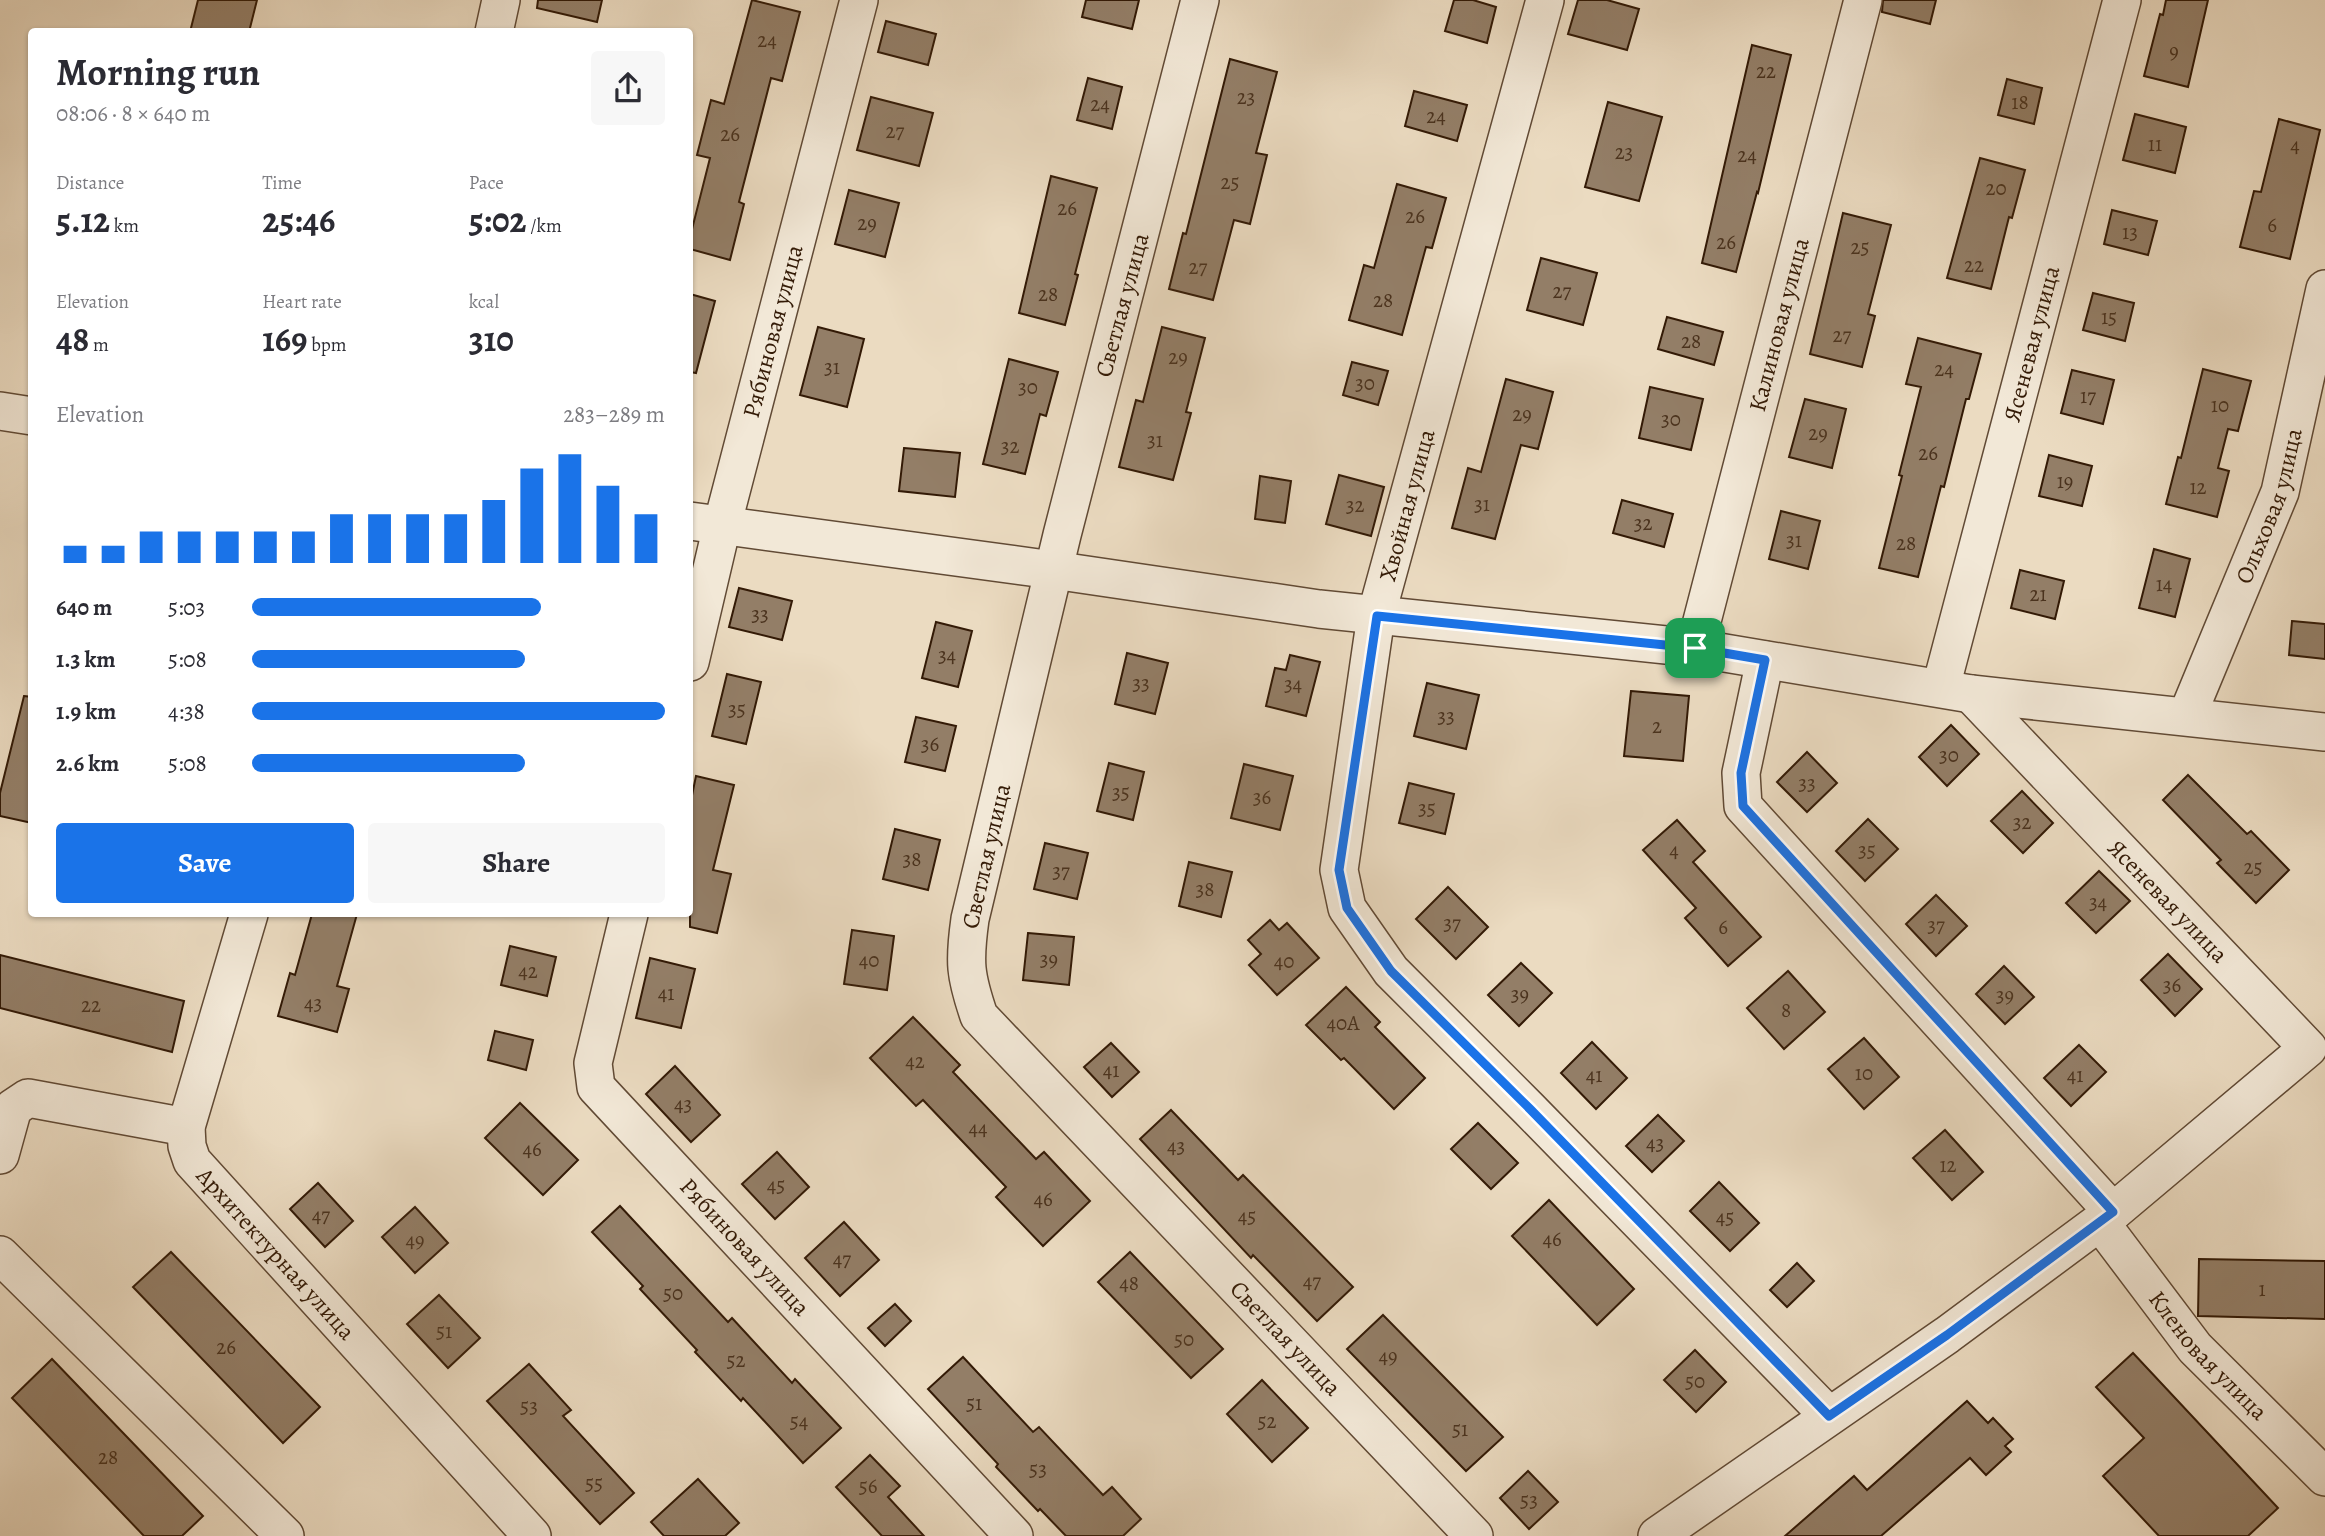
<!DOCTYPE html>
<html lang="en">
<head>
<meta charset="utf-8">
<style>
	body { margin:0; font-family:Alegreya,serif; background:#f7f7f7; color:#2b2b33; height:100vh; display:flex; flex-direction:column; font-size:26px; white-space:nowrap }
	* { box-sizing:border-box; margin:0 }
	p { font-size:23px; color:#7c7c81 }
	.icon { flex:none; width:38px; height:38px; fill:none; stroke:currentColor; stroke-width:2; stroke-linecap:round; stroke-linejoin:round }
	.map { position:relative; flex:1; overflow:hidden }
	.sheet { position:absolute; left:28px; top:28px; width:665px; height:889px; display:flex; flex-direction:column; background:#fff; border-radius:7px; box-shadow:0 2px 5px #0004 }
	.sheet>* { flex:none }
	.pin { position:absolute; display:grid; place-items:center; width:60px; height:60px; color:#fff; margin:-30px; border-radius:14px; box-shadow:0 4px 10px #0006 }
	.round { display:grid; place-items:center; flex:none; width:74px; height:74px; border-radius:7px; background:#f7f7f7 }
	.headline { display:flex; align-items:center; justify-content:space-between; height:119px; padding:0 28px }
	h1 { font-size:38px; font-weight:700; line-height:52px }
	.stats { display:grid; grid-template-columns:repeat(3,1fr); gap:10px; height:119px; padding:7px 28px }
	.stats div { display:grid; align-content:center }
	.stats b { font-size:35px; font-weight:700 }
	.stats small { font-size:19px; font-weight:400 }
	.stats p { font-size:19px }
	.chart { height:196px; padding:14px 28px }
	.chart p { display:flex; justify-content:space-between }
	.chart svg { width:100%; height:126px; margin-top:7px; stroke:#1a73e8; stroke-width:6 }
	.cta { display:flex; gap:14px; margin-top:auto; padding:14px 28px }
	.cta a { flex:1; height:80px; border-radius:7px; background:#1a73e8; color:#fff; font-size:28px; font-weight:700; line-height:80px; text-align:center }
	.cta a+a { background:#f7f7f7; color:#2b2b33 }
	ul { padding:0 28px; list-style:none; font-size:23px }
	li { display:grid; grid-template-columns:112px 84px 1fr; align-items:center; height:52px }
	li i { height:18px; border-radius:9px; background:#1a73e8 }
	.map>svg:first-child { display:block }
	.building { fill:#937e67; stroke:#331a06; stroke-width:2 }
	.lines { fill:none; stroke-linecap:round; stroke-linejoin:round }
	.minor-casing { stroke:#614a35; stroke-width:40 }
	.minor { stroke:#f2e8d7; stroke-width:37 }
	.route-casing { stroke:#fff; stroke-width:14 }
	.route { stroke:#1a73e8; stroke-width:9 }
	.labels { text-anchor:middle; stroke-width:6; stroke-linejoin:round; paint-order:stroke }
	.number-label { font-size:21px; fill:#4b331e }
	.street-label { font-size:24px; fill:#331a06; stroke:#f2e8d7 }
</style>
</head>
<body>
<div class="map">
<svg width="2325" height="1536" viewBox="0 0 2325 1536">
	<rect width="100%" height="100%" fill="#ebdbc1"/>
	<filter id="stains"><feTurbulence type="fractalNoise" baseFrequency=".00286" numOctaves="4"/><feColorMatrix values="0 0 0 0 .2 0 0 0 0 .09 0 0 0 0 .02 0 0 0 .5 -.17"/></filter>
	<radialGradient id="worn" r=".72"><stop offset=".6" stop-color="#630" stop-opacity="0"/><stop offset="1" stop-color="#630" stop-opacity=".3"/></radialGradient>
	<g class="building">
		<polygon points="198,0 257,0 249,32 190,32"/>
		<polygon points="538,0 602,0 597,22 537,8"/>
		<polygon points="752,0 800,12 782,81 771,78 739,202 744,204 730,260 690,249 690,237 710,158 697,155 711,100 724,104"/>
		<polygon points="1086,0 1139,0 1132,29 1082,17"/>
		<polygon points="1454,0 1473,0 1496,7 1487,43 1445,31"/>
		<polygon points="1578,0 1607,0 1639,9 1627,50 1568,34"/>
		<polygon points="1883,0 1936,0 1930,24 1882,12"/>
		<polygon points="2166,0 2208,0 2188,87 2144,76 2160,14 2163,15"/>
		<polygon points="886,21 936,34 928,65 878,52"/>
		<polygon points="1752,45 1791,55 1758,193 1757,192 1736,272 1702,263"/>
		<polygon points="1230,59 1277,72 1256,153 1267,155 1250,224 1234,220 1213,300 1169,289 1183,233 1186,234"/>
		<polygon points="1088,78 1122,87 1112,129 1077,120"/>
		<polygon points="2007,79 2042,88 2034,124 1998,115"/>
		<polygon points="1414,91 1467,105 1457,141 1405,126"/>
		<polygon points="871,97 933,113 919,166 857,150"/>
		<polygon points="1608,102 1662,117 1639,201 1585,187"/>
		<polygon points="2135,114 2186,127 2175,173 2123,160"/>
		<polygon points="2279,119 2320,130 2290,259 2240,247 2254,191 2261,192"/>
		<polygon points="1980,158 2025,170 2012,218 2009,217 1991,289 1947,278"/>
		<polygon points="1051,176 1097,188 1075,274 1078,275 1065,325 1019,313"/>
		<polygon points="1397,184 1446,198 1432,248 1426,247 1402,335 1349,320 1364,265 1374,268"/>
		<polygon points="849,190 899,203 885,257 835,244"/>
		<polygon points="2112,210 2157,221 2148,255 2104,244"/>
		<polygon points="1843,213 1891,225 1868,314 1875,316 1862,367 1810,354"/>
		<polygon points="1541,258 1597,273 1583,325 1527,310"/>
		<polygon points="2093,293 2134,303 2125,341 2083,330"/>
		<polygon points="690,294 715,301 696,373 690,372"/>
		<polygon points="1667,317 1723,332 1714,365 1658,349"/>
		<polygon points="818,327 864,339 847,407 800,395"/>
		<polygon points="1162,327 1205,338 1186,412 1191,413 1173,480 1119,467 1136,400 1143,402"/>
		<polygon points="1918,338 1981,354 1969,399 1966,399 1944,487 1941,486 1918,577 1879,568 1902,476 1899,475 1921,387 1906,384"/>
		<polygon points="1009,359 1058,372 1046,416 1040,414 1025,474 983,464"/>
		<polygon points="1352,362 1388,371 1378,405 1343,395"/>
		<polygon points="2203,369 2251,381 2238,431 2228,429 2218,468 2229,471 2217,517 2166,504 2178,457 2181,458"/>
		<polygon points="2072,370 2114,380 2103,424 2061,413"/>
		<polygon points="1506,379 1553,392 1538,449 1521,445 1495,539 1452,528 1468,468 1481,472"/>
		<polygon points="1650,387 1703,399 1691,450 1639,438"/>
		<polygon points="1805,399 1846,409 1832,468 1789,457"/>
		<polygon points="904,448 960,453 955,497 899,491"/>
		<polygon points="2049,455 2092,466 2082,506 2039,496"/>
		<polygon points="1339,475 1384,487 1371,536 1326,524"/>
		<polygon points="1260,476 1291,481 1285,523 1255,519"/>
		<polygon points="1622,500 1673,514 1664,547 1613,533"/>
		<polygon points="1781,511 1820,521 1808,569 1769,559"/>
		<polygon points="2154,549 2190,559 2175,617 2139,608"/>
		<polygon points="2020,570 2064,581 2055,619 2011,608"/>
		<polygon points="739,588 792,601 782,640 729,627"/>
		<polygon points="2292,621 2325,624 2325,659 2289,655"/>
		<polygon points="936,622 972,631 958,687 922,678"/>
		<polygon points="1127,653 1168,663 1155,714 1115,704"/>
		<polygon points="1290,655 1320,662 1306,716 1266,706 1275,668 1286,670"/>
		<polygon points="727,674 761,682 746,744 712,736"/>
		<polygon points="1427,683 1479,695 1466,749 1414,736"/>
		<polygon points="1631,691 1689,696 1683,761 1624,756"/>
		<polygon points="24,696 32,697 32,823 0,816 0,793"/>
		<polygon points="916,717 956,726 945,771 905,762"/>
		<polygon points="1951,725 1979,754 1947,786 1919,757"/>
		<polygon points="1807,752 1837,783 1807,812 1777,782"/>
		<polygon points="1109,763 1144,772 1133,820 1097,811"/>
		<polygon points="1244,764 1293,776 1280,830 1231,818"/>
		<polygon points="2188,775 2247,834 2251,831 2289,870 2256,903 2217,863 2221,860 2163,800"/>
		<polygon points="696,776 734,785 713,870 731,874 717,933 690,927 690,805"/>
		<polygon points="1409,783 1454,794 1445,834 1399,823"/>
		<polygon points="2022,791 2053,823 2023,853 1991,821"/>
		<polygon points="1868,819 1898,849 1865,881 1836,851"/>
		<polygon points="1677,820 1705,851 1693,862 1761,937 1728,966 1685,918 1696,908 1643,850"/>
		<polygon points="895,829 940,840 928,890 883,879"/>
		<polygon points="1045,843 1088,853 1077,899 1034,889"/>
		<polygon points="1189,862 1232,872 1221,917 1179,906"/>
		<polygon points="2099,871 2130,901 2096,933 2066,903"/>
		<polygon points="1448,887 1488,927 1456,959 1416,919"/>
		<polygon points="1936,895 1967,926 1936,956 1906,924"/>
		<polygon points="312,914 357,914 337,986 349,989 337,1032 278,1016 290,973 295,975"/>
		<polygon points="1270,920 1279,930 1287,923 1319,958 1277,995 1249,965 1261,954 1248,940"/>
		<polygon points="852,930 894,936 887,990 844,984"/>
		<polygon points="1028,933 1074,937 1069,985 1023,980"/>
		<polygon points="510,946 556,957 547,996 501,985"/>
		<polygon points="2168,954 2202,989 2175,1016 2141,980"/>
		<polygon points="0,955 184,1001 172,1052 0,1008"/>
		<polygon points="650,958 695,969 681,1028 636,1018"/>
		<polygon points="1521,963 1552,993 1519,1026 1488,995"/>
		<polygon points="2004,966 2034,997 2005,1024 1976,994"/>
		<polygon points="1788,971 1825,1012 1784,1049 1747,1008"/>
		<polygon points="1346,987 1380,1022 1375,1027 1425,1078 1394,1109 1344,1058 1341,1060 1306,1025"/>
		<polygon points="913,1017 960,1065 953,1072 1036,1159 1044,1152 1090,1201 1043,1246 996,1197 1006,1187 923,1100 916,1106 870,1058"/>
		<polygon points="495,1031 533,1040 526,1070 488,1060"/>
		<polygon points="1864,1038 1899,1077 1864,1109 1828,1069"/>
		<polygon points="1592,1042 1627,1078 1596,1109 1561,1073"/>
		<polygon points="1111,1043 1139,1072 1112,1097 1084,1067"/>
		<polygon points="2079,1045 2106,1072 2071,1106 2044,1078"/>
		<polygon points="675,1066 720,1115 691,1142 646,1094"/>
		<polygon points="520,1103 578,1160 543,1195 485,1138"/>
		<polygon points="1171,1110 1238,1180 1243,1175 1353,1287 1317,1321 1253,1255 1251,1258 1140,1139"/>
		<polygon points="1658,1115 1684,1141 1652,1172 1626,1146"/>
		<polygon points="1478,1123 1518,1163 1491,1189 1451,1149"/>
		<polygon points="1945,1130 1983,1172 1952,1200 1913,1158"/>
		<polygon points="777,1152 809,1187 775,1219 742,1184"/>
		<polygon points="1719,1182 1759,1223 1730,1251 1690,1211"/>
		<polygon points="318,1183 353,1221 325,1247 290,1209"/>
		<polygon points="1549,1200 1634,1289 1597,1325 1512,1236"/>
		<polygon points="620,1206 728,1322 732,1318 792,1383 795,1379 841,1428 803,1463 743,1398 741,1401 695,1352 697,1350 640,1289 643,1286 592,1232"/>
		<polygon points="415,1207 448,1243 415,1273 382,1237"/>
		<polygon points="844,1222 879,1260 840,1296 805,1258"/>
		<polygon points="171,1252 320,1407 283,1443 133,1287"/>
		<polygon points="1130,1252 1223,1349 1191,1378 1098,1282"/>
		<polygon points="2199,1259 2325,1261 2325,1319 2198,1316"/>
		<polygon points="1797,1263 1814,1281 1787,1307 1770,1290"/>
		<polygon points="439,1295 480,1338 448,1368 407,1324"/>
		<polygon points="895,1304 911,1321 885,1346 868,1328"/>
		<polygon points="1383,1315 1503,1437 1466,1471 1347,1349"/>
		<polygon points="1695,1350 1726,1382 1696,1412 1664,1380"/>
		<polygon points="2133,1353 2278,1508 2248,1536 2159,1536 2103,1476 2144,1438 2096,1387"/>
		<polygon points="963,1357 1033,1432 1039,1427 1103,1495 1112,1487 1141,1519 1123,1536 1066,1536 1040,1509 1038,1511 996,1467 998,1464 928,1389"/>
		<polygon points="52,1359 203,1516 182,1536 144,1536 12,1398"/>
		<polygon points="529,1364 571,1410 563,1416 634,1493 600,1524 487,1401"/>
		<polygon points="1262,1380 1308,1428 1272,1462 1227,1414"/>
		<polygon points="1967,1401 1988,1423 1993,1418 2013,1439 2005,1446 2011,1452 1986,1475 1970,1458 1881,1536 1785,1536 1854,1476 1867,1490"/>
		<polygon points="870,1455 900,1486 888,1497 924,1536 882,1536 836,1487"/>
		<polygon points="1528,1471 1558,1502 1529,1529 1500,1498"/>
		<polygon points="698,1479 739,1523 725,1536 664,1536 651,1522"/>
	</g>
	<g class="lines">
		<defs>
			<g id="minor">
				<path id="s1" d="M1200,0L1062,535L970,919C964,962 965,975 979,1016L1474,1536"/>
				<polyline points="1545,0 1376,616 1339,870 1347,908 1391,971 1529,1109 1829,1416"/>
				<polyline points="494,32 501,0"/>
				<polyline points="0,411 32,416"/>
				<polyline points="690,521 1053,570 1319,609 1695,648 1971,694 2325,732"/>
				<path id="s2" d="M1695,648L1863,0"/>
				<polyline points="1765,660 1741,773 1743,806 2113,1212"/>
				<path id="s3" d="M690,662L722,526L859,0"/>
				<path id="s4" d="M1941,687L2122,0"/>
				<path id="s5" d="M2187,716L2280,492L2325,289"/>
				<path id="s6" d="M249,914L186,1127L187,1146L192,1161L532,1536"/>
				<path id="s7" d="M629,914L593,1063L596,1087L1014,1536"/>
				<polyline points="0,1155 13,1108 28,1098 186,1127"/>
				<path id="s8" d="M2100,1222L2195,1348L2325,1477"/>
				<polyline points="0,1255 285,1536"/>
				<polyline points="1657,1536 1947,1335 2113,1212 2308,1048 1971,694"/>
			</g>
		</defs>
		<use href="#minor" class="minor-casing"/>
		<use href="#minor" class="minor"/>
	</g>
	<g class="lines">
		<defs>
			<polygon id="route" points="1377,616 1695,648 1765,660 1741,773 1743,806 2113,1212 1947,1335 1829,1416 1530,1109 1391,971 1347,908 1339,870"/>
		</defs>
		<use href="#route" class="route-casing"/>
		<use href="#route" class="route"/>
	</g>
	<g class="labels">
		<g class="number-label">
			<text x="767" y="47">24</text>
			<text x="2174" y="58">9</text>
			<text x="1766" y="78">22</text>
			<text x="1246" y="104">23</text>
			<text x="2020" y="109">18</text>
			<text x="1100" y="111">24</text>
			<text x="1436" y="123">24</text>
			<text x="895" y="138">27</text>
			<text x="730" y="141">26</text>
			<text x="2155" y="151">11</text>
			<text x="2295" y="152">4</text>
			<text x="1624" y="159">23</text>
			<text x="1747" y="162">24</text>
			<text x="1230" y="189">25</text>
			<text x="1996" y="195">20</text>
			<text x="1067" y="215">26</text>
			<text x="1415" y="223">26</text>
			<text x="867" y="230">29</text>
			<text x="2272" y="232">6</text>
			<text x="2130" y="239">13</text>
			<text x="1726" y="249">26</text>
			<text x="1860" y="254">25</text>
			<text x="1974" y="272">22</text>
			<text x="1198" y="274">27</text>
			<text x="1562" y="298">27</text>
			<text x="1048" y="301">28</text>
			<text x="1383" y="307">28</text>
			<text x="2109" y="324">15</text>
			<text x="1842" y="342">27</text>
			<text x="1691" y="348">28</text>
			<text x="1178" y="364">29</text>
			<text x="832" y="374">31</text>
			<text x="1944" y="376">24</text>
			<text x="1365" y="390">30</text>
			<text x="1028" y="394">30</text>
			<text x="2088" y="403">17</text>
			<text x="2220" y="412">10</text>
			<text x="1522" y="421">29</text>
			<text x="1671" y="426">30</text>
			<text x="1818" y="440">29</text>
			<text x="1155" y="447">31</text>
			<text x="1010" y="453">32</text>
			<text x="1928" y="460">26</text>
			<text x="2065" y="488">19</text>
			<text x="2198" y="494">12</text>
			<text x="1482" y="511">31</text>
			<text x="1355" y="512">32</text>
			<text x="1643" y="530">32</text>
			<text x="1794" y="547">31</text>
			<text x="1906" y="550">28</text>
			<text x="2164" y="591">14</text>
			<text x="2038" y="601">21</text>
			<text x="760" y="621">33</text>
			<text x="947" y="662">34</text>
			<text x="1141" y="690">33</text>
			<text x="1293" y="691">34</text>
			<text x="737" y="716">35</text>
			<text x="1446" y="723">33</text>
			<text x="1657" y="733">2</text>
			<text x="930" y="751">36</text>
			<text x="1949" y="762">30</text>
			<text x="1807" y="790">33</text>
			<text x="1121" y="799">35</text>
			<text x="1262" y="804">36</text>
			<text x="1427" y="815">35</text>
			<text x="2022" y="829">32</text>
			<text x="1674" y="857">4</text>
			<text x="1867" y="857">35</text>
			<text x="912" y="866">38</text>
			<text x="2253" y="874">25</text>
			<text x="1061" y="878">37</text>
			<text x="1205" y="896">38</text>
			<text x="2098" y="909">34</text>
			<text x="1452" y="930">37</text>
			<text x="1936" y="932">37</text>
			<text x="1723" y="934">6</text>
			<text x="1049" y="966">39</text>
			<text x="869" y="967">40</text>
			<text x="1284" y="968">40</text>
			<text x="528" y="978">42</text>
			<text x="2172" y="992">36</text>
			<text x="666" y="1000">41</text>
			<text x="1520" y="1001">39</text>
			<text x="2005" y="1002">39</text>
			<text x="313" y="1010">43</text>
			<text x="91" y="1012">22</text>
			<text x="1786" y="1017">8</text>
			<text x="1343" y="1030">40А</text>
			<text x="915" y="1068">42</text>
			<text x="1111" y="1077">41</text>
			<text x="1864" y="1080">10</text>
			<text x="1594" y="1082">41</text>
			<text x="2075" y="1082">41</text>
			<text x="683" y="1111">43</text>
			<text x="978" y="1135">44</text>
			<text x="1655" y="1150">43</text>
			<text x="1176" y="1153">43</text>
			<text x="532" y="1156">46</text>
			<text x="1948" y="1172">12</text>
			<text x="776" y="1192">45</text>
			<text x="1043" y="1206">46</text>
			<text x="321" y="1222">47</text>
			<text x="1247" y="1223">45</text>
			<text x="1725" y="1224">45</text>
			<text x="1552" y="1246">46</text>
			<text x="415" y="1247">49</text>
			<text x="842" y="1266">47</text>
			<text x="1312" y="1288">47</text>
			<text x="1129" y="1290">48</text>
			<text x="2262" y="1296">1</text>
			<text x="673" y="1300">50</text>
			<text x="444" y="1338">51</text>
			<text x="1184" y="1346">50</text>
			<text x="226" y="1354">26</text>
			<text x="1388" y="1363">49</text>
			<text x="736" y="1367">52</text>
			<text x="1695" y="1388">50</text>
			<text x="974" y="1410">51</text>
			<text x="529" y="1413">53</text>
			<text x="799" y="1428">54</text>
			<text x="1267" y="1428">52</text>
			<text x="1460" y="1436">51</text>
			<text x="108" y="1464">28</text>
			<text x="1038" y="1476">53</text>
			<text x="594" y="1490">55</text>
			<text x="868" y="1493">56</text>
			<text x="1529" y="1507">53</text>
		</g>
		<g class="street-label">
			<text transform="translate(1122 305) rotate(-75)" y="8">Светлая улица</text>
			<text dy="8" stroke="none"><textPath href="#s2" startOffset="334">Калиновая улица</textPath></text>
			<text dy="8" stroke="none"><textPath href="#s3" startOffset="341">Рябиновая улица</textPath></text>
			<text dy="8" stroke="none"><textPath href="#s4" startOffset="355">Ясеневая улица</textPath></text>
			<text transform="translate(1407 505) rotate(-75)" y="8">Хвойная улица</text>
			<text dy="8" stroke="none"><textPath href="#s5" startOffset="226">Ольховая улица</textPath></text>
			<text transform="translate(986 856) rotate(-77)" y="8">Светлая улица</text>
			<text transform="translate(2168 901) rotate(46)" y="8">Ясеневая улица</text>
			<text dy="8" stroke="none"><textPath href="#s7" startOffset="396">Рябиновая улица</textPath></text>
			<text dy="8" stroke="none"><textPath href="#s6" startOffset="382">Архитектурная улица</textPath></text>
			<text dy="8" stroke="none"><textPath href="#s1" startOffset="1491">Светлая улица</textPath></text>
			<text dy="8" stroke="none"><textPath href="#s8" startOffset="172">Кленовая улица</textPath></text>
		</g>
	</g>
	<rect width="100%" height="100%" filter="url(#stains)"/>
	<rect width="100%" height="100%" fill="url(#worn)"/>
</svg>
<div class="pin" style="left:1695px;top:648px;background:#1e9e55"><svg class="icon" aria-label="arrive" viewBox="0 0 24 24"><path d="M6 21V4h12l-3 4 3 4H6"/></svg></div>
<section class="sheet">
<div class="headline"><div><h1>Morning run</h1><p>08:06 · 8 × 640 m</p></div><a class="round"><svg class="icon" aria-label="share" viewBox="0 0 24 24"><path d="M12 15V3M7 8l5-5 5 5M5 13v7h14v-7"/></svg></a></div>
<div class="stats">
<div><p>Distance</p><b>5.12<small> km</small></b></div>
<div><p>Time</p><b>25:46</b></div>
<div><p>Pace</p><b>5:02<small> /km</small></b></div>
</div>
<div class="stats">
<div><p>Elevation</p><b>48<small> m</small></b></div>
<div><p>Heart rate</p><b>169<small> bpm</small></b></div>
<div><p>kcal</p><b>310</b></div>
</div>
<div class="chart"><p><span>Elevation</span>283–289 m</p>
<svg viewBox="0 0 160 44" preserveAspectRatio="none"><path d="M5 44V38M15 44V38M25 44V33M35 44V33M45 44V33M55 44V33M65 44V33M75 44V27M85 44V27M95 44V27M105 44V27M115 44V22M125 44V11M135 44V6M145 44V17M155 44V27"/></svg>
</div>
<ul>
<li><b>640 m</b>5:03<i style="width:70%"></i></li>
<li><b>1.3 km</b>5:08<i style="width:66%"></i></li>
<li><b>1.9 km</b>4:38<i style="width:100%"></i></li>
<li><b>2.6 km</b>5:08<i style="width:66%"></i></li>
</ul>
<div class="cta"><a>Save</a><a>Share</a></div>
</section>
</div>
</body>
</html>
